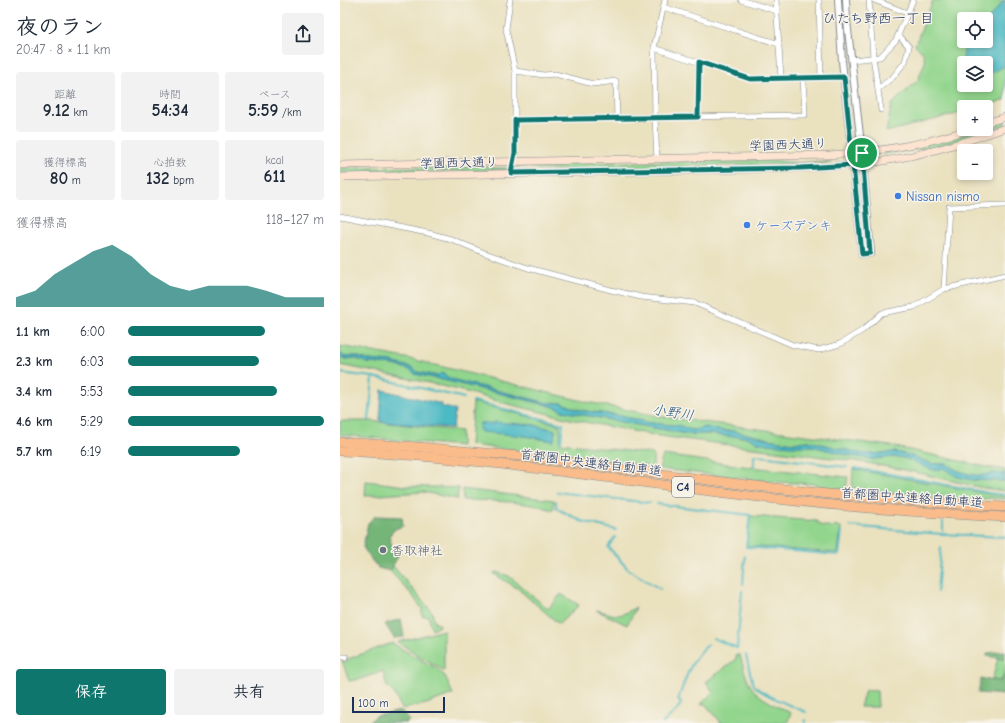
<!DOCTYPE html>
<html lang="ja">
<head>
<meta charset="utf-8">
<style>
	body { margin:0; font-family:"Comic Neue","Klee One",sans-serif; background:#f2f2f3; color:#1f2937; height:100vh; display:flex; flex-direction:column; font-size:15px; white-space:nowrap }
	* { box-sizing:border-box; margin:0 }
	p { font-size:13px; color:#747a83 }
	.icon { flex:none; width:22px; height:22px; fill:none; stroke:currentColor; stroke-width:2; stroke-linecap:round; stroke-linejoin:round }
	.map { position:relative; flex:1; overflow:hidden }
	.panel { display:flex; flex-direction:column; background:#fff; width:340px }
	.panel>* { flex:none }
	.tools { position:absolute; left:617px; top:12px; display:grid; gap:8px }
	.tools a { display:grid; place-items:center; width:36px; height:36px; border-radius:4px; background:#fff; box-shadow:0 2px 6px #0003; font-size:20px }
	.scale { position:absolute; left:12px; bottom:10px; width:93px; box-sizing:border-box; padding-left:4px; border:2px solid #1b2f5e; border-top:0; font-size:11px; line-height:14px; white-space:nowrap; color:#1b2f5e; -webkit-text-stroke:3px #f7f3e8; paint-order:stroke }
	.pin { position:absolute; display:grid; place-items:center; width:34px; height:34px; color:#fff; margin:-17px; border:2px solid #fff; border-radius:50%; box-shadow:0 1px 4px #0007 }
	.round { display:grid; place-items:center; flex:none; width:42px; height:42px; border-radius:4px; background:#f2f2f3 }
	.head { display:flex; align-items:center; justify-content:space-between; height:68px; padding:0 16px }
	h1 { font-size:22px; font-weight:700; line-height:30px }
	.figures { display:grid; grid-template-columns:repeat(3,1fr); gap:6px; height:68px; padding:4px 16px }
	.figures div { display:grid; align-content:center; border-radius:4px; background:#f2f2f3; text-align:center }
	.figures b { font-size:17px; font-weight:700 }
	.figures small { font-size:11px; font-weight:400 }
	.figures p { font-size:11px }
	.chart { height:112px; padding:8px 16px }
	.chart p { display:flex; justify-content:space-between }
	.chart svg { width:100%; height:72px; margin-top:4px; fill:#0f766e; opacity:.7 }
	.action { display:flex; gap:8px; margin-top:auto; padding:8px 16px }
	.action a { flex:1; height:46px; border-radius:4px; background:#0f766e; color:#fff; font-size:16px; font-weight:700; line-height:46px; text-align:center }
	.action a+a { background:#f2f2f3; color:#1f2937 }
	ul { padding:0 16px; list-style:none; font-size:13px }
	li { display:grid; grid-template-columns:64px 48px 1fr; align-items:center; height:30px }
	li i { height:10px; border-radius:5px; background:#0f766e }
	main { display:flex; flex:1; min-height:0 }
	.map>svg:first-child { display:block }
	.green { fill:#92d58d; stroke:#568276; fill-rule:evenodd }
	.forest { fill:#75b678; stroke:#48726b }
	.water { fill:#4cbac4; stroke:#347491 }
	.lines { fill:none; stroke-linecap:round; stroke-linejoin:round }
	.stream { stroke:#4cbac4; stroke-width:2 }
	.minor-casing { stroke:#82888e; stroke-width:6 }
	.tertiary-casing { stroke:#82888e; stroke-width:8 }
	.secondary-casing { stroke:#82888e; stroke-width:8 }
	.motorway-casing { stroke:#82888e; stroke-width:10 }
	.minor { stroke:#fff; stroke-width:5 }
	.tertiary { stroke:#fff; stroke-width:6 }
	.secondary { stroke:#fde4d1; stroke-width:7 }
	.motorway { stroke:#fabc8b; stroke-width:9 }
	.route-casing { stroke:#fff; stroke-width:8 }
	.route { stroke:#0f766e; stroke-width:5 }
	.shop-dot { fill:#3f7fe0; stroke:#f7f3e8; stroke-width:1.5 }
	.worship-dot { fill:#6b7280; stroke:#f7f3e8; stroke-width:1.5 }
	.labels { text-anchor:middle; stroke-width:3; stroke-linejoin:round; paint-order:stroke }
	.shield { fill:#f7f3e8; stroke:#5d6a87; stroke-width:1 }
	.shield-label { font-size:12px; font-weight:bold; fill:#1b2f5e }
	.street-label { font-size:13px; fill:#1b2f5e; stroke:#f7f3e8 }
	.shop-label { font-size:13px; fill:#366cbe; stroke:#f7f3e8; text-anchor:start }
	.worship-label { font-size:13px; fill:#5b616d; stroke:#f7f3e8; text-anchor:start }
	.neighbourhood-label { font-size:14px; fill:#1b2f5e; stroke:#f7f3e8 }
	.water-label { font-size:14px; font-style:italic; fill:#2a597d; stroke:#f7f3e8 }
</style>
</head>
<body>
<main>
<section class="panel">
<div class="head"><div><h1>夜のラン</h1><p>20:47 · 8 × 1.1 km</p></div><a class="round"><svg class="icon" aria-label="share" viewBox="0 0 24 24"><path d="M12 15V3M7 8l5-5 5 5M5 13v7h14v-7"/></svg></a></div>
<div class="figures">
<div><p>距離</p><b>9.12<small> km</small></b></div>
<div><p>時間</p><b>54:34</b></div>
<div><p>ペース</p><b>5:59<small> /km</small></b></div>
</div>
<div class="figures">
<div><p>獲得標高</p><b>80<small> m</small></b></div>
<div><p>心拍数</p><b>132<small> bpm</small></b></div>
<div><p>kcal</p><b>611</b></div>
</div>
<div class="chart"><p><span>獲得標高</span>118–127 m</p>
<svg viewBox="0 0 160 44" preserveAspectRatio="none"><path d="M0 44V38L10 34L20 24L30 17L40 10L50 6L60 13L70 24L80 31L90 34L100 31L110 31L120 31L130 34L140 38L150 38L160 38V44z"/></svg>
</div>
<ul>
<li><b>1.1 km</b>6:00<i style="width:70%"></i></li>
<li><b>2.3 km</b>6:03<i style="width:67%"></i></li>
<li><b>3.4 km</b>5:53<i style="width:76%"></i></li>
<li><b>4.6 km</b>5:29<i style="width:100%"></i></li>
<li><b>5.7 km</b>6:19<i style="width:57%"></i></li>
</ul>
<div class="action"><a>保存</a><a>共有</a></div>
</section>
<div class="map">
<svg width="665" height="723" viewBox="0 0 665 723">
	<rect width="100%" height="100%" fill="#f7f3e8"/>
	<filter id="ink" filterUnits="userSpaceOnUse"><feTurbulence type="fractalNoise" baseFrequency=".025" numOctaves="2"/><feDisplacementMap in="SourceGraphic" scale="8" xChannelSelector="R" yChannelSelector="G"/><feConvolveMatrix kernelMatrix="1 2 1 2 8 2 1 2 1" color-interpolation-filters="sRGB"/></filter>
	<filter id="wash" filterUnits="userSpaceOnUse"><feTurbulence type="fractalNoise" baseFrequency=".012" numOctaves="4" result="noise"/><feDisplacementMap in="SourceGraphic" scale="16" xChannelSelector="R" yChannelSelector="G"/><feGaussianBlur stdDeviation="0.9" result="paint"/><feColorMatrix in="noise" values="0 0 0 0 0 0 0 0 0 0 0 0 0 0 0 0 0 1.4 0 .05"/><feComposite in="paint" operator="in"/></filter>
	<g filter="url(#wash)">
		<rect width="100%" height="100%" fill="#eae1bf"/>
		<g class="green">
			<path d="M593,0H665V100L641,107H624V112L546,132L552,104L578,80L585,62L583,53L575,45ZM624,19H646V41H624ZM624,63H646V85H624Z"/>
			<polygon points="665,120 665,125 620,140 590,148 569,150 543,155 542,154 543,153 625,134 640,129 646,129 646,127"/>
			<polygon points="435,160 458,163 491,161 491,163 485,163 200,170 187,166 176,167 176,166 177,165 180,164"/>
			<polygon points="140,165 154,168 167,168 168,169 167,170 0,173 0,168 115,167"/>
			<polygon points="0,346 66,358 247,402 318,416 356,421 551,446 607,458 646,467 665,470 665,474 653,473 640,476 628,474 616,470 607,464 592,464 572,456 555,452 532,454 523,454 468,441 454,443 438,441 407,434 393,431 382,431 365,427 355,430 351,430 341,426 311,423 281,416 239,410 222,403 207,403 111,379 103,374 101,373 98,376 77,372 73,368 51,362 28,360 15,356 5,357 0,353"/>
			<polygon points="0,356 3,358 6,359 14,358 28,363 54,365 71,370 75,374 99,379 183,399 215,407 223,411 347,434 371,434 387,436 406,437 418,442 472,446 512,456 532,459 554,457 565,458 605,468 616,476 633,480 665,481 665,491 643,488 565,470 515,461 319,436 234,420 164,403 123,391 76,380 0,365"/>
			<path d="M133,402L220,425V443L313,454V467L130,445ZM140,423L194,425L215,430L214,440L213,441L185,436Z"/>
			<polygon points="0,421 31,421 121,431 121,446 0,435"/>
			<polygon points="323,455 410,467 508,477 506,489 491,489 474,484 437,482 319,469"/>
			<polygon points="513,469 649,494 665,496 665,499 650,498 635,500 557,494 512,488"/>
			<polygon points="26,481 65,486 119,488 117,499 83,492 25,496"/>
			<path d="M122,489L214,500L213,510C184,501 154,501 123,500Z"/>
			<polygon points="410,516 476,521 482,526 501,527 498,553 407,546"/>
			<polygon points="53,566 92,612 95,623 100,624 100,626 92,629 88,616 82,616 82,609 72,595 50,571"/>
			<polygon points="155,572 169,576 208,609 221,594 239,605 219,624 177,588 154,574"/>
			<path d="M296,607L292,616L287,625L256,610H257C276,615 278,619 296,607Z"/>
			<path d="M104,630V671C89,660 72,653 58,642Z"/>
			<polygon points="52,643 67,652 96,668 105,676 111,690 113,694 86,704 62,709 54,693 47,687 43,671 21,679 9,681 2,660 6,662 8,659"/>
			<path d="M396,655H400C403,665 405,676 410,685C416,697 439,707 451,713L447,723H380V721L365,704H361L373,692L366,682L396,659Z"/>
			<polygon points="658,658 665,659 665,672 662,681 652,680"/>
			<polygon points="525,690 537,691 538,707 520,707"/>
		</g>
		<g class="forest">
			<polygon points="35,516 62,517 63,526 55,529 49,536 52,546 56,551 58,556 50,571 38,568 30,558 23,547 28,523"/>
			<polygon points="61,619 64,637 54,638 45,624"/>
			<polygon points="665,651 665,659 647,656 647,653"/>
			<polygon points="665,672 665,695 638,693 641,679 661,681"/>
			<polygon points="61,711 65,714 69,720 67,723 30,723 29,722 36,716"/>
		</g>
		<g class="water">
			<path d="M664,0H665V66L651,73H646V63H625L623,59C624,53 624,47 626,41H646V22Z"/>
			<path d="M0,353L5,357L15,356L28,360L51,362L73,368L77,372L98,376L101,373L103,374L111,379L207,403H222L239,410L281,416L311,423L341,426L351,430H355L365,427L382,431H393L407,434L438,441L454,443L468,441L523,454H532L555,452L572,456L592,464H606L616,470L628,474L640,476L653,473L665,474V481C649,480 631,482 616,476C611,474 607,469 602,468L599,470H594L588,468L565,458L554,457L532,459L512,456L472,446H451L427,444L418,442L406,437L387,436L371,434H347L223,411L215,407L183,399L99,379L75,374L71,370L54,365L28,363L14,358L6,359L3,358L0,356Z"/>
			<polygon points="42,390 102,404 101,406 115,410 113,427 112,428 41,422 40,420"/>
			<polygon points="154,422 194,425 215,430 214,440 213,441 185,436 141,432 139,429 140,423 154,424"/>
		</g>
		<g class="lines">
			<g class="stream">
				<polyline points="0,373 33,377 124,398"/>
				<polyline points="133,401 223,424 221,441"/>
				<polyline points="29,420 33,377"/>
				<polyline points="414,467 414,455 507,467"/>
				<polyline points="515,468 572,478 649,493 665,495"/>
				<polyline points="217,492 310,503"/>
				<polyline points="216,501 216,508 241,521 276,530"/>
				<polyline points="317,504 410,515 406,547 499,555 502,530"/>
				<polyline points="509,526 602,534 665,537"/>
				<polyline points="603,531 603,522"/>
				<polyline points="275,537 268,547 289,570 320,589"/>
				<polyline points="403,584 405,556"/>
				<polyline points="597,592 601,547"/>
				<polyline points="373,638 397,648 402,591"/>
				<path d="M406,655C408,664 410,676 414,685C419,693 456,708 466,712"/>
				<path d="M323,723C329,716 338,712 341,703L338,700C345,680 351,658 368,645"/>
				<polyline points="465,723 466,720"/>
			</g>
		</g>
	</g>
	<g filter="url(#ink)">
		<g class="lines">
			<defs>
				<g id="minor">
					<polyline points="170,0 166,29 175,71 175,153 171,173"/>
					<polyline points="401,0 437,11"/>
					<polyline points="436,0 441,78"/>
					<polyline points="479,0 481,77"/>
					<polyline points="529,0 533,57 541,110"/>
					<polyline points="534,0 567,13"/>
					<polyline points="323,7 439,44"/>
					<polyline points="314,48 410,79 504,77"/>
					<polyline points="512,60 540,57 556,40 573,0"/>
					<polyline points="175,71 204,75 215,74 253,84 276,81 277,119"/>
					<polyline points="538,89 553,77 565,62 569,47 559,35"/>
					<polyline points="358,117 359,62"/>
					<polyline points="175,120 465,115 463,78"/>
					<polyline points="317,159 315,118 314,48 325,0"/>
					<polyline points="0,216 88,233 111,239 142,252 188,268 271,290 301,297 355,303 453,345 479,350 500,344 523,330 542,313 574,307 604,289 665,275"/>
					<polyline points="604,289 609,207 665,205"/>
					<polyline points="0,657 6,657"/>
				</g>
				<polyline id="tertiary" points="498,0 502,61 522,254 531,253 522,153 507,21 506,0"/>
				<g id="secondary">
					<polyline points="646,123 665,117"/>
					<path d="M0,165L489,155C537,152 584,145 630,129"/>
					<path d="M0,177L461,168C488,166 516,165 543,161C585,155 625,142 665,128"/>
				</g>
				<g id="motorway">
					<polyline points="0,442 79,447 190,457 407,485 488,494 598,503 665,507"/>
					<path d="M0,451C147,457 292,483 437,499C513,508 589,513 665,517"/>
				</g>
			</defs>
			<use href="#minor" class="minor-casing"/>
			<use href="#tertiary" class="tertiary-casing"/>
			<use href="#secondary" class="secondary-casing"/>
			<use href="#motorway" class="motorway-casing"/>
			<use href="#minor" class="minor"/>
			<use href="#tertiary" class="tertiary"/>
			<use href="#secondary" class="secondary"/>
			<use href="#motorway" class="motorway"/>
		</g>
	</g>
	<g class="lines" filter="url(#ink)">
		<defs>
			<polygon id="route" points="359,62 410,79 504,77 512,154 522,153 530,253 522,254 513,165 461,168 171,173 175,153 175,120 358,117"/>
		</defs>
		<use href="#route" class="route-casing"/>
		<use href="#route" class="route"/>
	</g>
	<g class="shop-dot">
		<circle cx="558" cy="196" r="4"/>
		<circle cx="407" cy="225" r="4"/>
	</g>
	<circle class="worship-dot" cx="43" cy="550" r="4"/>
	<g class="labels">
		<rect class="shield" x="332" y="477" width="22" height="20" rx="3"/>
		<g class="shield-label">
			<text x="343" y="491">C4</text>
		</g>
		<g class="street-label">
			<text transform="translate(448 144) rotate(-2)" y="5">学園西大通り</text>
			<text transform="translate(119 162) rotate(-1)" y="5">学園西大通り</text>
			<text transform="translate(251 462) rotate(7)" y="5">首都圏中央連絡自動車道</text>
			<text transform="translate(572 497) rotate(4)" y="5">首都圏中央連絡自動車道</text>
		</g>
		<g class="shop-label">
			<text x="566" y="201">Nissan nismo</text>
			<text x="415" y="230">ケーズデンキ</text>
		</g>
		<g class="worship-label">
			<text x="51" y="555">香取神社</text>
		</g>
		<g class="neighbourhood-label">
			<text x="538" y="23">ひたち野西一丁目</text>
		</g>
		<g class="water-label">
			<text transform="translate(333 412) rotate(9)" y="5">小野川</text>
		</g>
	</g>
</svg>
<div class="tools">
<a><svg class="icon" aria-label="locate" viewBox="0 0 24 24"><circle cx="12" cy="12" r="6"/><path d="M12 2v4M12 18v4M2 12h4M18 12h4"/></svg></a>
<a><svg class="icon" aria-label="layers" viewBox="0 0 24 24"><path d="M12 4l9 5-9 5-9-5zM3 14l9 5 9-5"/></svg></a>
<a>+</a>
<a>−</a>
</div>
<div class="scale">100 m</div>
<div class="pin" style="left:522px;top:153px;background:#1e9e55"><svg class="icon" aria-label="arrive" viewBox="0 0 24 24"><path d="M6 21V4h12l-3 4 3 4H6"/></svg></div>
</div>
</main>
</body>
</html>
